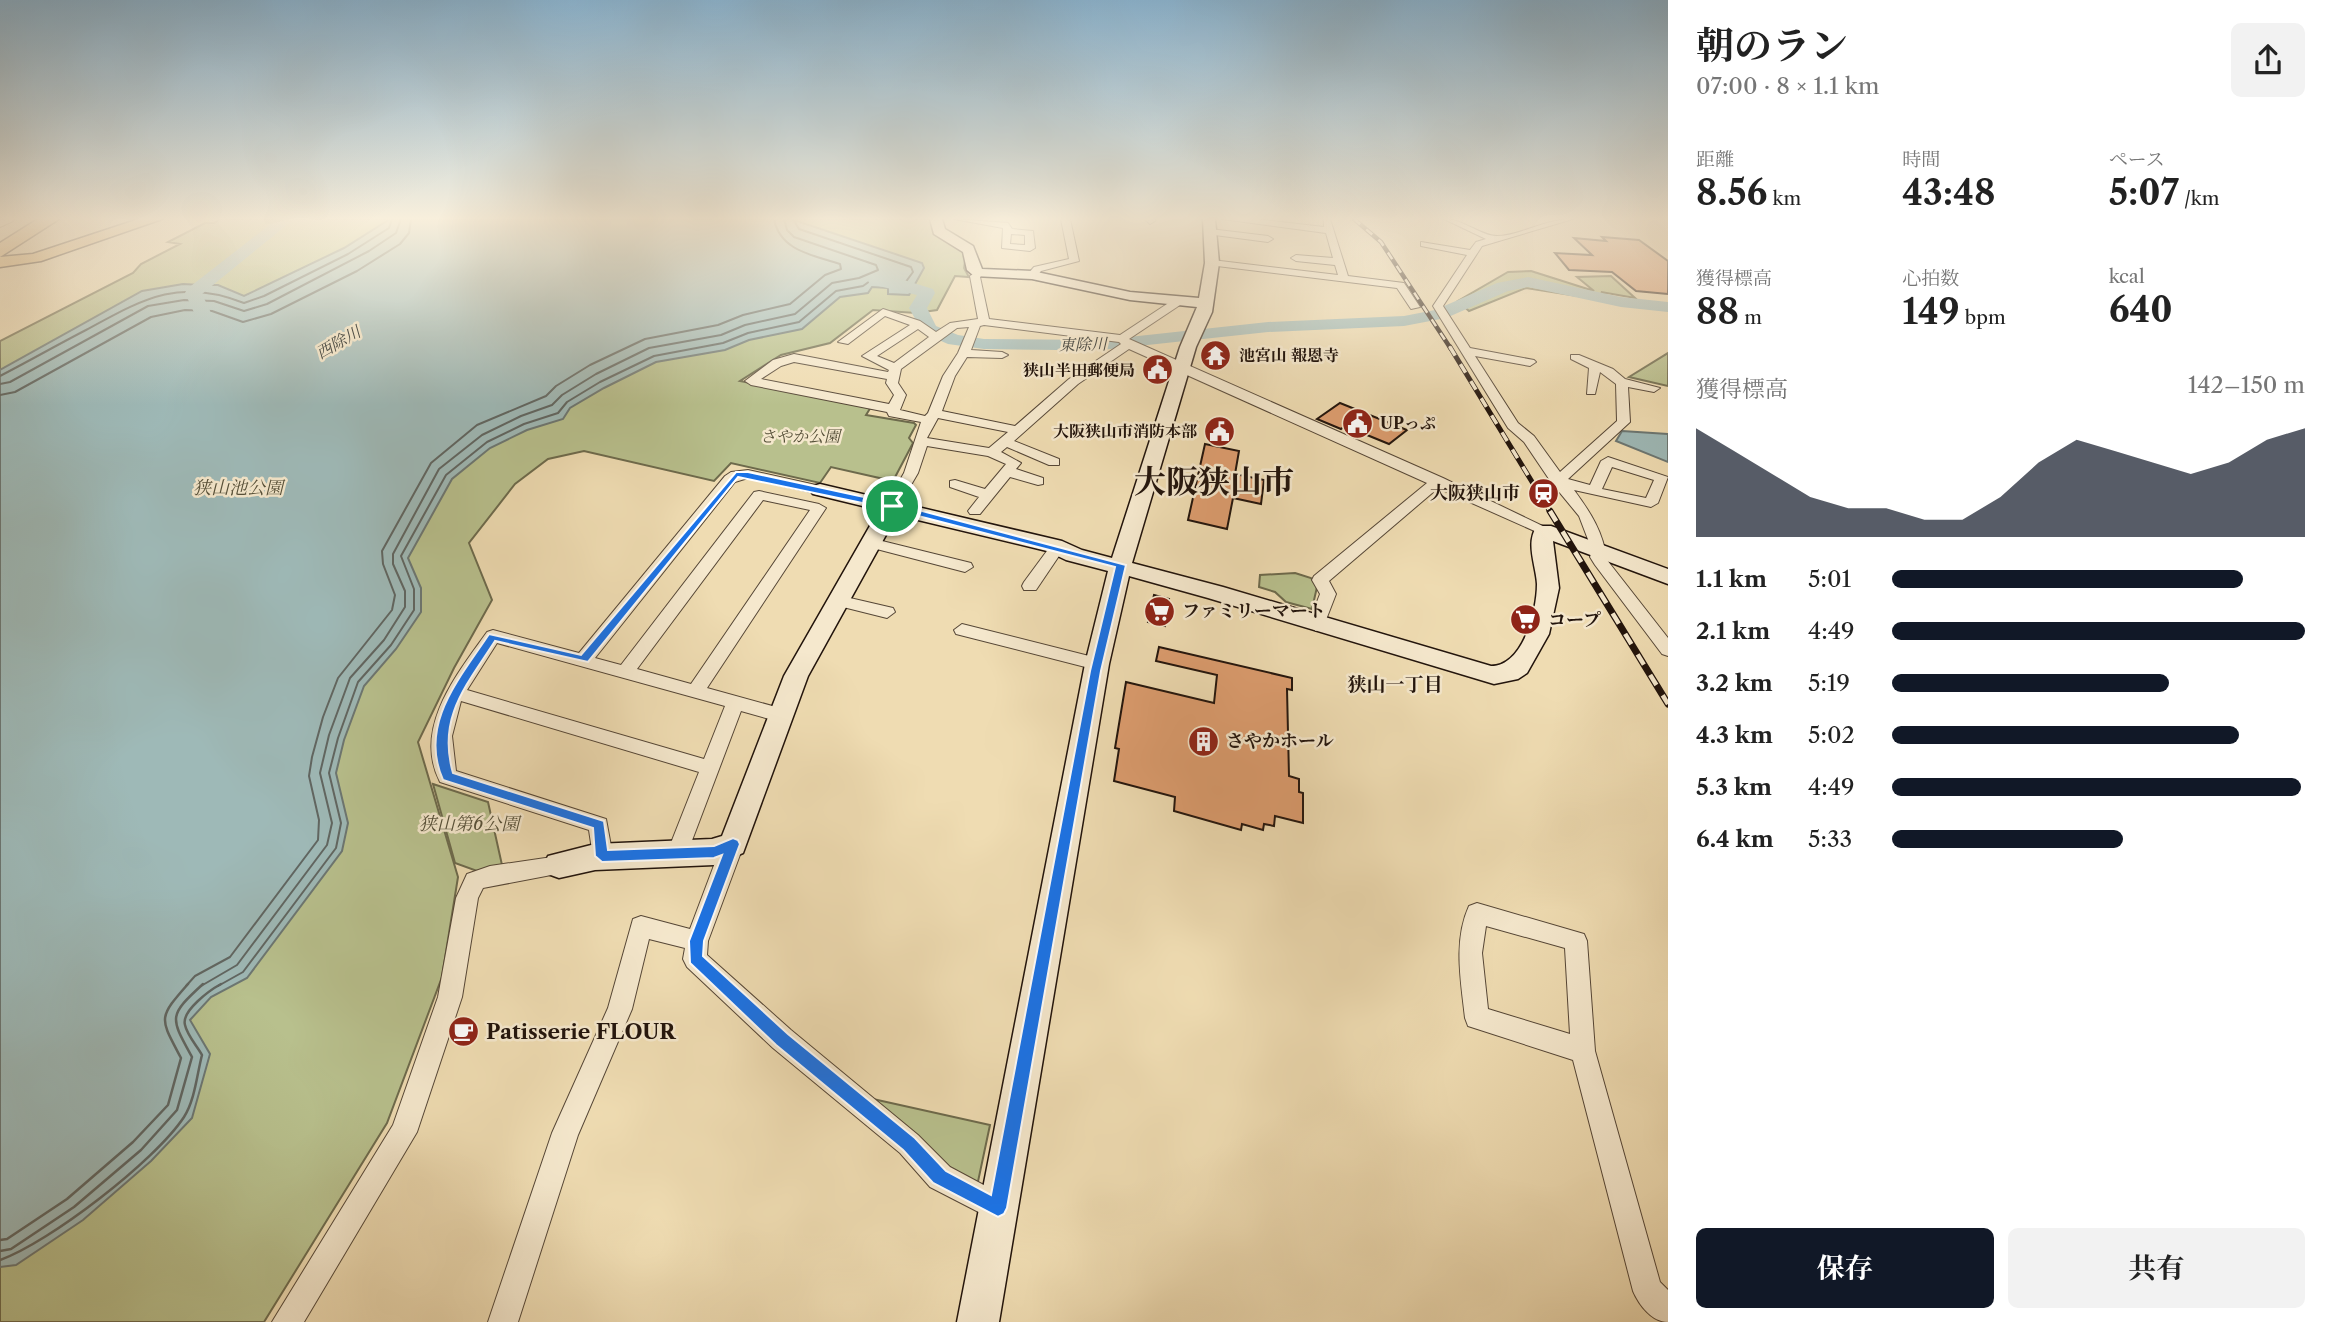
<!DOCTYPE html>
<html lang="ja">
<head>
<meta charset="utf-8">
<style>
	body { margin:0; font-family:"Libre Caslon Text","Noto Serif JP",serif; background:#f2f2f2; color:#222; height:100vh; display:flex; flex-direction:column; font-size:26px; white-space:nowrap }
	* { box-sizing:border-box; margin:0 }
	p { font-size:23px; color:#767676 }
	.icon { flex:none; width:38px; height:38px; fill:none; stroke:currentColor; stroke-width:2; stroke-linecap:round; stroke-linejoin:round }
	.map { position:relative; flex:1; overflow:hidden }
	.panel { display:flex; flex-direction:column; background:#fff; width:665px }
	.panel>* { flex:none }
	.pin { position:absolute; display:grid; place-items:center; width:60px; height:60px; color:#fff; margin:-30px; border:4px solid #fff; border-radius:50%; box-shadow:0 2px 7px #0007 }
	.round { display:grid; place-items:center; flex:none; width:74px; height:74px; border-radius:10px; background:#f2f2f2 }
	.head { display:flex; align-items:center; justify-content:space-between; height:119px; padding:0 28px }
	h1 { font-size:38px; font-weight:700; line-height:52px }
	.stats { display:grid; grid-template-columns:repeat(3,1fr); gap:10px; height:119px; padding:7px 28px }
	.stats div { display:grid; align-content:center }
	.stats b { font-size:35px; font-weight:700 }
	.stats small { font-size:19px; font-weight:400 }
	.stats p { font-size:19px }
	.chart { height:196px; padding:14px 28px }
	.chart p { display:flex; justify-content:space-between }
	.chart svg { width:100%; height:126px; margin-top:7px; fill:#111827; opacity:.7 }
	.cta { display:flex; gap:14px; margin-top:auto; padding:14px 28px }
	.cta a { flex:1; height:80px; border-radius:10px; background:#111827; color:#fff; font-size:28px; font-weight:700; line-height:80px; text-align:center }
	.cta a+a { background:#f2f2f2; color:#222 }
	ul { padding:0 28px; list-style:none; font-size:23px }
	li { display:grid; grid-template-columns:112px 84px 1fr; align-items:center; height:52px }
	li i { height:18px; border-radius:9px; background:#111827 }
	main { display:flex; flex:1; min-height:0 }
	.map>svg:first-child { display:block }
	.green { fill:#b8c08d; stroke:#6d6a4c; stroke-width:2 }
	.water { fill:#9eb9b7; stroke:#6c7773; stroke-width:2 }
	.lines { fill:none; stroke-linecap:round; stroke-linejoin:round }
	.shore-far1 { stroke:#606662; stroke-width:2 }
	.shore { stroke:#606662; stroke-width:2.5 }
	.river { fill:#9eb9b7; fill-rule:evenodd }
	.building { fill:#dd9d6f; stroke:#22140c; stroke-width:2 }
	.street-casing { stroke:#554636; stroke-width:2 }
	.secondary-casing { stroke:#22140c; stroke-width:3 }
	.primary-casing { stroke:#22140c; stroke-width:3 }
	.highway-casing { stroke:#22140c; stroke-width:3 }
	.street { fill:#f5e8cd; fill-rule:evenodd }
	.secondary { fill:#f5e8cd; fill-rule:evenodd }
	.primary { fill:#e8be79; fill-rule:evenodd }
	.highway { fill:#e8be79; fill-rule:evenodd }
	.rail-far2-casing { stroke:#22140c; stroke-width:4.5 }
	.rail-far1-casing { stroke:#22140c; stroke-width:5 }
	.rail-casing { stroke:#22140c; stroke-width:7 }
	.rail-far2 { stroke:#f5e8cd; stroke-width:2.5; stroke-dasharray:8; stroke-linecap:butt }
	.rail-far1 { stroke:#f5e8cd; stroke-width:3.5; stroke-dasharray:10; stroke-linecap:butt }
	.rail { stroke:#f5e8cd; stroke-width:4.5; stroke-dasharray:12; stroke-linecap:butt }
	.route { fill:#1a73e8; stroke:#fff; stroke-width:2; fill-rule:evenodd }
	.labels { text-anchor:middle; stroke-width:5; stroke-linejoin:round; paint-order:stroke }
	.far-water-label { font-size:16px; font-style:italic; fill:#4d4e48; stroke:#f5e8cd }
	.far-poi-label { font-size:16px; font-weight:bold; fill:#22140c; stroke:#f5e8cd; text-anchor:start }
	.far-park-label { font-size:16px; font-style:italic; fill:#565039; stroke:#f5e8cd }
	.park-label { font-size:18px; font-style:italic; fill:#565039; stroke:#f5e8cd }
	.poi-label { font-size:18px; font-weight:bold; fill:#22140c; stroke:#f5e8cd; text-anchor:start }
	.neighbourhood-label { font-size:19px; font-weight:bold; fill:#22140c; stroke:#f5e8cd }
	.near-poi-label { font-size:21px; font-weight:bold; fill:#22140c; stroke:#f5e8cd; text-anchor:start }
	.town-label { font-size:32px; font-weight:bold; fill:#22140c; stroke:#f5e8cd }
</style>
</head>
<body>
<main>
<div class="map">
<svg width="1668" height="1322" viewBox="0 0 1668 1322">
	<rect width="100%" height="100%" fill="#efdcb2"/>
	<filter id="stains"><feTurbulence type="fractalNoise" baseFrequency=".00286" numOctaves="4"/><feColorMatrix values="0 0 0 0 .2 0 0 0 0 .09 0 0 0 0 .02 0 0 0 .5 -.17"/></filter>
	<radialGradient id="worn" r=".72"><stop offset=".6" stop-color="#630" stop-opacity="0"/><stop offset="1" stop-color="#630" stop-opacity=".3"/></radialGradient>
	<g class="green">
		<polygon points="221,219 929,219 938,235 966,253 964,268 969,277 955,276 937,310 916,313 873,310 830,343 781,355 740,381 871,407 866,415 914,423 916,425 909,438 913,443 893,481 831,467 820,483 731,463 714,481 584,451 548,459 515,484 469,543 492,600 454,668 418,742 458,877 442,977 387,1123 264,1322 0,1322 0,341 133,273 141,264 180,244 168,242 205,223 214,223"/>
		<polygon points="1531,271 1594,291 1577,277 1611,276 1635,298 1601,292 1609,297 1603,300 1526,288 1469,311 1458,301 1508,272"/>
		<polygon points="1668,353 1668,386 1629,377"/>
		<polygon points="1295,573 1311,578 1317,587 1312,609 1286,602 1275,592 1259,587 1260,575"/>
		<polygon points="433,784 488,802 502,865 477,871 455,863"/>
		<polygon points="864,1097 990,1125 976,1191"/>
	</g>
	<g class="water">
		<polygon points="390,219 791,219 922,263 924,268 909,295 888,294 888,288 872,287 868,293 840,297 802,329 749,340 725,350 656,362 604,388 570,408 563,419 527,430 490,448 452,479 408,558 421,588 421,612 396,649 364,686 344,740 336,773 348,823 342,851 247,978 211,997 190,1020 210,1054 192,1118 151,1161 83,1220 16,1265 0,1267 0,370 142,291 183,284 202,285 218,285 244,296 344,248"/>
		<polygon points="1622,431 1668,434 1668,462 1616,441"/>
	</g>
	<g class="lines">
		<g class="shore-far1">
			<path d="M0,376C29,361 57,345 86,330C143,299 179,277 244,303L264,296L348,254L389,228L392,219"/>
			<polyline points="0,384 10,382 148,306 184,300 214,301 244,311 267,304 369,251 396,233 401,219"/>
			<polyline points="0,395 15,392 151,317 185,310 212,311 243,322 271,314 357,271 400,244 409,233 411,219"/>
			<path d="M186,986L195,976L230,957L318,840L319,820L309,776L312,757L323,717L338,678L392,610L395,595L383,564L382,551L431,463L477,425L546,396L556,386L590,365L645,339L718,325L743,315L790,304L825,275L841,269L840,264C813,255 780,251 774,219"/>
			<polyline points="201,986 237,965 327,845 332,823 320,773 329,735 350,678 384,640 405,607 405,591 393,564 393,554 439,469 482,435 521,416 552,405 562,395 596,374 649,348 721,335 745,325 795,314 832,283 859,278 878,270 876,265 794,237 787,230 784,219"/>
			<polyline points="218,986 243,972 336,848 341,823 329,773 338,738 358,682 391,645 414,610 414,589 401,556 446,475 487,442 524,424 558,413 567,402 600,382 654,356 723,343 748,333 799,322 836,291 863,286 870,281 888,281 896,287 902,287 913,272 911,267 799,229 793,219"/>
		</g>
		<g class="shore">
			<path d="M0,1240L7,1239L67,1199L133,1142L168,1105L181,1058C160,1018 157,1019 188,984"/>
			<path d="M0,1251L11,1249L74,1207L141,1150L177,1110L192,1057C170,1017 168,1016 203,984"/>
			<path d="M0,1260C50,1242 155,1161 184,1117C195,1100 197,1074 202,1055C197,1046 187,1035 185,1025C181,1011 210,990 221,984"/>
		</g>
		<g class="river">
			<polygon points="277,219 294,219 202,294 212,315 209,319 197,319 185,293 187,289"/>
			<polygon points="876,276 904,280 933,289 935,293 927,308 936,326 958,335 984,339 1101,340 1268,322 1404,316 1435,310 1497,283 1528,277 1621,297 1668,302 1668,312 1621,307 1528,287 1508,291 1446,318 1404,326 1268,332 1101,350 1057,350 984,349 948,344 923,333 909,308 917,295 870,284 868,281 870,278"/>
		</g>
	</g>
	<g class="building">
		<polygon points="1602,237 1639,240 1668,261 1668,294 1636,291 1612,272 1569,270 1555,253 1592,255 1574,238 1606,241"/>
		<polygon points="1340,403 1407,430 1389,444 1345,426 1341,429 1317,419"/>
		<polygon points="1205,444 1239,451 1235,474 1264,480 1261,504 1233,498 1227,529 1188,520"/>
		<polygon points="1154,595 1169,599 1165,626 1148,622"/>
		<polygon points="1159,647 1292,678 1292,690 1287,689 1289,776 1299,779 1299,792 1303,793 1303,823 1275,816 1274,826 1264,824 1263,830 1242,824 1241,830 1174,811 1175,797 1114,781 1119,749 1115,748 1126,682 1214,703 1217,675 1156,661"/>
	</g>
	<g class="lines">
		<defs>
			<g id="street">
				<polygon points="14,219 13,221 0,227 0,220"/>
				<path d="M954,219L1008,223L1012,229L1033,231L1035,248L1030,251L1002,248L1003,228ZM1011,234L1025,235V245L1010,244Z"/>
				<polygon points="1061,219 1070,219 1079,261 1041,271 1036,277 1028,277 1027,275 1034,267 1069,259"/>
				<polygon points="1145,219 1155,219 1155,221 1150,224"/>
				<polygon points="1222,219 1256,219 1324,227 1324,219 1330,219 1348,276 1404,283 1420,307 1411,309 1397,288 1209,265 1207,263 1212,260 1338,275 1335,265 1296,261 1291,258 1296,255 1333,258 1326,233"/>
				<path d="M1444,219C1464,219 1480,236 1497,236C1519,236 1545,219 1573,219L1482,246L1443,306L1470,348L1534,360L1536,362L1530,366L1475,356L1518,423L1534,436L1560,472L1617,421L1616,384L1600,372L1595,394H1587L1589,368L1571,359V355H1579L1613,369L1625,379L1660,388L1654,392L1628,387L1630,422L1568,479L1590,485L1601,461L1608,457L1668,477L1658,503L1651,507L1574,490C1591,513 1603,532 1607,560L1668,638V656L1662,654L1595,565L1590,557L1592,550L1579,516L1551,482L1524,442L1508,428L1433,306L1467,255L1421,246V242L1470,250L1476,242L1486,239ZM1612,467L1654,480L1646,498L1602,489Z"/>
				<polygon points="1210,229 1268,236 1273,239 1268,242 1207,234 1207,230"/>
				<path d="M979,270L984,273L980,277L989,319L1120,335L1170,302L1171,298H1179L1180,305L1129,339L1443,478L1551,530L1544,535L1539,533L1438,488L1329,581L1336,594L1324,625L1316,631L1308,625L1320,594L1312,580L1314,576L1427,483L1129,349L1078,384L1014,441L1059,459V465H1049L1007,447L1001,452L1021,463L1016,469L1043,478V484L1038,485L1010,477L980,514H970L968,511L979,497L950,487V481L955,480L985,489L1006,464L988,456L927,446L918,473L897,509L892,510L885,506L904,473L921,422L889,416L887,412L751,385L745,381L773,360L794,354L888,372L889,370L862,356L910,325L885,316L848,344L838,342L883,309L920,321L936,332L950,323L978,319L970,276ZM984,325L1119,342L1121,344L1069,379L1015,426L942,411L955,376L967,357L1002,358L1008,355L1002,352L971,350L980,326ZM969,327L958,353L943,376L928,413L925,416L900,410L906,395L898,383L901,369L957,328ZM918,329L929,337L894,363L877,356ZM794,362L887,379L886,383L894,395L889,404L761,379L781,366ZM938,418L1008,432L989,448L927,438Z"/>
				<path d="M748,470L825,487L827,490L820,494L748,478L735,482L595,658L621,665L754,492L759,491L819,504L826,508L707,688L787,710L789,715L787,720L780,722L741,711L685,859L678,862L671,859L667,853L699,772L461,701L452,736L456,771L606,819L613,857L610,863L602,866L594,863L589,830L440,782C412,728 458,673 487,632L493,630L579,653L725,476L731,472ZM763,500L810,510L691,684L637,669ZM497,643L725,706L704,759L467,690Z"/>
				<polygon points="870,538 971,563 973,567 965,572 865,546 862,543 865,540"/>
				<polygon points="1057,542 1065,547 1036,590 1024,590 1022,586 1024,582 1052,544"/>
				<polygon points="837,595 893,608 895,612 887,618 831,604 829,600"/>
				<polygon points="962,624 1097,658 1103,660 1106,664 1103,668 1097,670 956,634 954,630"/>
				<polygon points="733,835 740,838 744,844 708,941 707,955 791,1030 918,1135 950,1167 1008,1198 1012,1208 1008,1218 998,1222 930,1187 900,1153 773,1048 687,967 683,959 685,948 649,939 632,1009 578,1135 518,1322 488,1322 552,1133 608,1008 633,919 641,916 690,929 722,844 726,838"/>
				<polygon points="559,856 567,858 570,865 567,872 483,888 478,898 462,997 417,1132 304,1322 272,1322 393,1125 438,997 456,898 467,874 490,866"/>
				<path d="M1477,903L1584,934L1587,941L1595,1051L1660,1282L1668,1290V1322C1652,1322 1639,1305 1633,1291L1573,1060L1468,1026L1465,1018C1461,981 1453,941 1469,906ZM1486,926L1565,948L1570,1034L1488,1009L1482,953Z"/>
			</g>
			<path id="secondary" d="M930,219H942L945,229L973,246L982,269L1032,271L1130,292L1199,298L1205,263L1203,219H1215L1219,263L1212,312L1196,347L1132,563L1223,587L1491,666C1523,666 1537,611 1537,584C1536,565 1525,543 1537,526H1551L1668,569V584L1553,541L1559,588L1549,634L1527,673L1518,679L1494,684L1208,598L1129,576L1109,664L999,1322H957L1085,664L1108,571L1066,560L1047,551L897,515L808,676L743,853L714,865L595,870L559,878L548,874L544,865L548,856L595,844L712,839L722,836L784,676L879,510L813,494L810,490L813,486L820,484L1062,541L1082,550L1112,558L1180,347L1197,307L1130,300L1032,279L974,276L967,270L963,252L934,234Z"/>
			<polygon id="primary" points="139,219 162,219 41,261 0,267 0,257 33,254"/>
			<polygon id="highway" points="38,219 59,219 0,257 0,243"/>
		</defs>
		<use href="#street" class="street-casing"/>
		<use href="#secondary" class="secondary-casing"/>
		<use href="#primary" class="primary-casing"/>
		<use href="#highway" class="highway-casing"/>
		<use href="#street" class="street"/>
		<use href="#secondary" class="secondary"/>
		<use href="#primary" class="primary"/>
		<use href="#highway" class="highway"/>
		<defs>
			<polyline id="rail-far2" points="1354,219 1381,242 1451,349"/>
			<polyline id="rail-far1" points="1450,347 1551,513"/>
			<polyline id="rail" points="1550,511 1668,704"/>
		</defs>
		<use href="#rail-far2" class="rail-far2-casing"/>
		<use href="#rail-far1" class="rail-far1-casing"/>
		<use href="#rail" class="rail-casing"/>
		<use href="#rail-far2" class="rail-far2"/>
		<use href="#rail-far1" class="rail-far1"/>
		<use href="#rail" class="rail"/>
	</g>
	<linearGradient id="sky" x2="0" y2="1"><stop stop-color="#8ab6d4"/><stop offset="0.54" stop-color="#f8efdc"/><stop offset="1" stop-color="#f8efdc" stop-opacity="0"/></linearGradient>
	<rect width="1668" height="405" fill="url(#sky)"/>
	<path class="route" d="M736,472H748L892,503L1126,565L1101,671L1007,1208L1004,1214L998,1217L933,1183L903,1150L776,1045L690,963L689,941L722,855L714,858L602,862L595,856L593,828L443,780C418,724 460,678 489,634L581,655ZM738,477L891,509L1115,567L1090,671L991,1195L946,1171L915,1138L788,1034L703,956L704,941L740,844L738,840L733,838L714,846L608,850L604,821L453,773C437,717 467,685 495,641L588,662Z"/>
	<defs>
		<symbol id="temple-disc" viewBox="-11 -11 22 22"><circle r="9.5" fill="#8f2418" stroke="#f5e8cd"/><path d="M0-6L5-2H3V0L6.5 2.5H4V6H1.5V3h-3V6H-4V2.5H-6.5L-3 0V-2H-5Z" fill="#fff"/></symbol>
		<symbol id="civic-disc" viewBox="-11 -11 22 22"><circle r="9.5" fill="#8f2418" stroke="#f5e8cd"/><path d="M-.6-6.5H3V-4.5H.6V-3L4-1V1h2V6H-6V1h2V-1L-.6-3ZM-1.2 2.5V6h2.4V2.5Z" fill="#fff"/></symbol>
		<symbol id="station-disc" viewBox="-11 -11 22 22"><circle r="9.5" fill="#8f2418" stroke="#f5e8cd"/><path d="M-3-6H3Q5-6 5-4V2Q5 4 3 4L4.5 6H3L1.5 4h-3L-3 6H-4.5L-3 4Q-5 4-5 2V-4Q-5-6-3-6ZM-3.5-4v3h7v-3ZM-3.5 1v1.5H-2V1ZM2 1v1.5H3.5V1Z" fill="#fff"/></symbol>
		<symbol id="supermarket-disc" viewBox="-11 -11 22 22"><circle r="9.5" fill="#8f2418" stroke="#f5e8cd"/><path d="M-6-5.5h2.5l.6 2H6L4.5 2H-2.5L-4.4-4H-6ZM-1.5 3.2a1.3 1.3 0 1 0 .1 0ZM3 3.2a1.3 1.3 0 1 0 .1 0Z" fill="#fff"/></symbol>
		<symbol id="building-disc" viewBox="-11 -11 22 22"><circle r="9.5" fill="#8f2418" stroke="#f5e8cd"/><path d="M-4-6H4V6H1V3H-1V6H-4ZM-2.5-4.3h1.7v1.8h-1.7ZM.8-4.3h1.7v1.8H.8ZM-2.5-1h1.7V.8h-1.7ZM.8-1h1.7V.8H.8Z" fill="#fff"/></symbol>
		<symbol id="cafe-disc" viewBox="-11 -11 22 22"><circle r="9.5" fill="#8f2418" stroke="#f5e8cd"/><path d="M-5.5-4.5H6V0H3Q3 3.5 0 3.5H-2.5Q-5.5 3.5-5.5 0ZM3-3.2v2h1.7v-2ZM-6 4.5H4V6H-6Z" fill="#fff"/></symbol>
	</defs>
	<g fill-rule="evenodd">
		<use href="#temple-disc" x="1198" y="338" width="35" height="35"/>
		<use href="#civic-disc" x="1140" y="352" width="35" height="35"/>
		<use href="#civic-disc" x="1340" y="406" width="35" height="35"/>
		<use href="#civic-disc" x="1202" y="414" width="35" height="35"/>
		<use href="#station-disc" x="1526" y="476" width="35" height="35"/>
		<use href="#supermarket-disc" x="1142" y="594" width="35" height="35"/>
		<use href="#supermarket-disc" x="1508" y="602" width="35" height="35"/>
		<use href="#building-disc" x="1186" y="724" width="35" height="35"/>
		<use href="#cafe-disc" x="446" y="1014" width="35" height="35"/>
	</g>
	<g class="labels">
		<g class="far-water-label">
			<text transform="translate(338 342) rotate(-30)" y="6">西除川</text>
			<text transform="translate(1083 344) rotate(-1)" y="6">東除川</text>
		</g>
		<g class="far-poi-label">
			<text x="1239" y="361">池宮山 報恩寺</text>
			<text x="1135" y="376" text-anchor="end">狭山半田郵便局</text>
			<text x="1380" y="429">UPっぷ</text>
			<text x="1197" y="437" text-anchor="end">大阪狭山市消防本部</text>
		</g>
		<g class="far-park-label">
			<text x="800" y="442">さやか公園</text>
		</g>
		<g class="park-label">
			<text x="238" y="494">狭山池公園</text>
			<text x="469" y="830">狭山第6公園</text>
		</g>
		<g class="poi-label">
			<text x="1520" y="499" text-anchor="end">大阪狭山市</text>
			<text x="1182" y="617">ファミリーマート</text>
			<text x="1548" y="626">コープ</text>
			<text x="1226" y="747">さやかホール</text>
		</g>
		<g class="neighbourhood-label">
			<text x="1395" y="691">狭山一丁目</text>
		</g>
		<g class="near-poi-label">
			<text x="486" y="1039">Patisserie FLOUR</text>
		</g>
		<g class="town-label">
			<text x="1214" y="493">大阪狭山市</text>
		</g>
	</g>
	<rect width="100%" height="100%" filter="url(#stains)"/>
	<rect width="100%" height="100%" fill="url(#worn)"/>
</svg>
<div class="pin" style="left:892px;top:506px;background:#1e9e55"><svg class="icon" aria-label="arrive" viewBox="0 0 24 24"><path d="M6 21V4h12l-3 4 3 4H6"/></svg></div>
</div>
<section class="panel">
<div class="head"><div><h1>朝のラン</h1><p>07:00 · 8 × 1.1 km</p></div><a class="round"><svg class="icon" aria-label="share" viewBox="0 0 24 24"><path d="M12 15V3M7 8l5-5 5 5M5 13v7h14v-7"/></svg></a></div>
<div class="stats">
<div><p>距離</p><b>8.56<small> km</small></b></div>
<div><p>時間</p><b>43:48</b></div>
<div><p>ペース</p><b>5:07<small> /km</small></b></div>
</div>
<div class="stats">
<div><p>獲得標高</p><b>88<small> m</small></b></div>
<div><p>心拍数</p><b>149<small> bpm</small></b></div>
<div><p>kcal</p><b>640</b></div>
</div>
<div class="chart"><p><span>獲得標高</span>142–150 m</p>
<svg viewBox="0 0 160 44" preserveAspectRatio="none"><path d="M0 44V6L10 14L20 22L30 30L40 34L50 34L60 38L70 38L80 30L90 18L100 10L110 14L120 18L130 22L140 18L150 10L160 6V44z"/></svg>
</div>
<ul>
<li><b>1.1 km</b>5:01<i style="width:85%"></i></li>
<li><b>2.1 km</b>4:49<i style="width:100%"></i></li>
<li><b>3.2 km</b>5:19<i style="width:67%"></i></li>
<li><b>4.3 km</b>5:02<i style="width:84%"></i></li>
<li><b>5.3 km</b>4:49<i style="width:99%"></i></li>
<li><b>6.4 km</b>5:33<i style="width:56%"></i></li>
</ul>
<div class="cta"><a>保存</a><a>共有</a></div>
</section>
</main>
</body>
</html>
